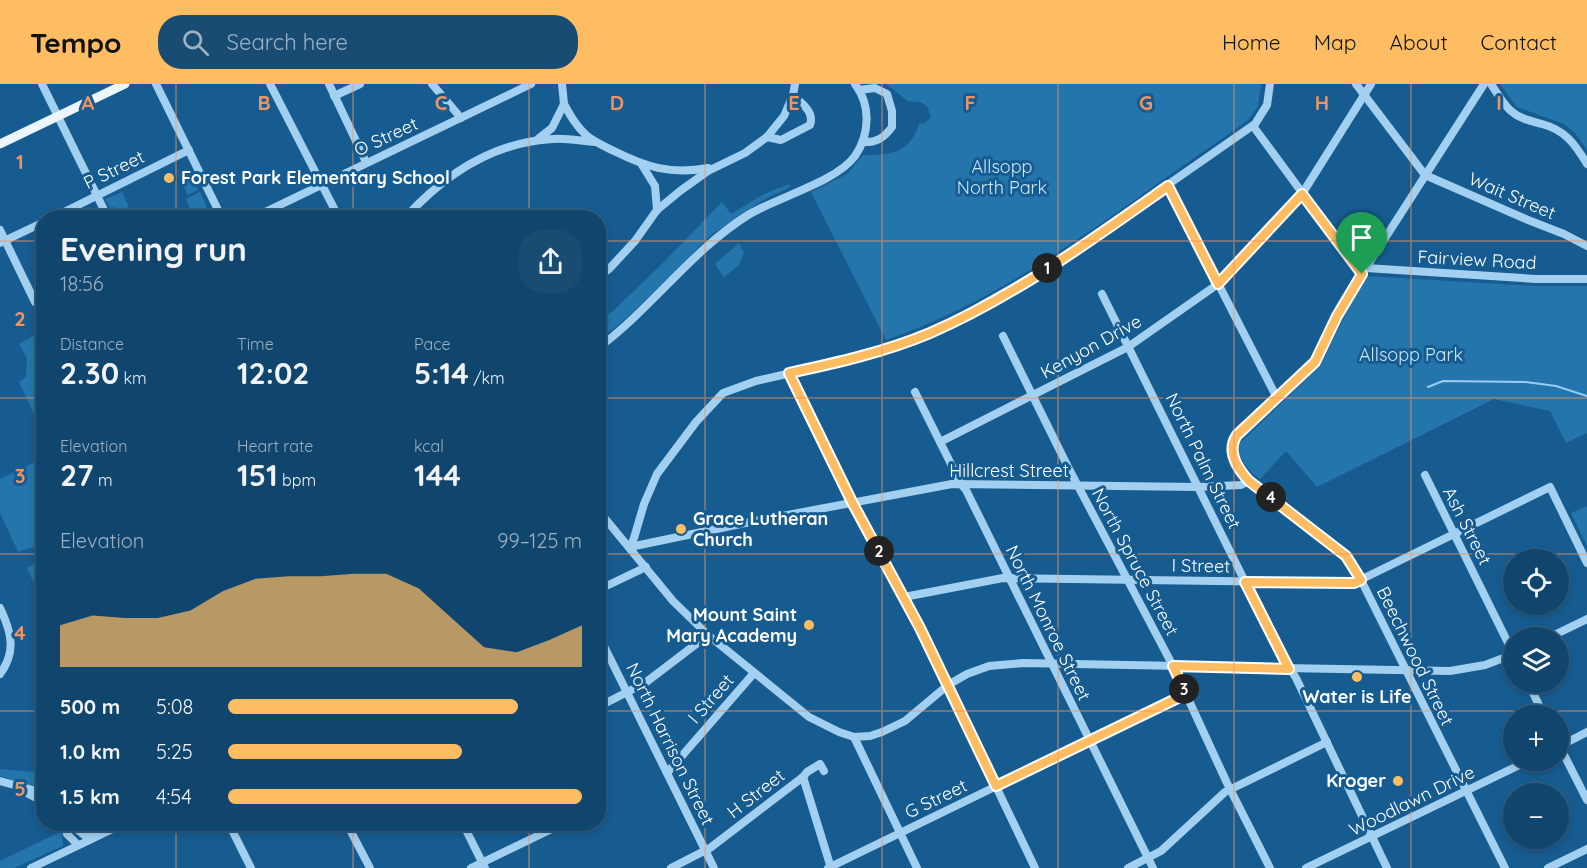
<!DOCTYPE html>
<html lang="en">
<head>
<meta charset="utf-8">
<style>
	body { margin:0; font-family:Quicksand,sans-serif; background:#194c72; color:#f1f3f6; height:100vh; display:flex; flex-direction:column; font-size:22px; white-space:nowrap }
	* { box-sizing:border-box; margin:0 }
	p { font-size:20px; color:#9cb1c2 }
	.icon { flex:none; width:33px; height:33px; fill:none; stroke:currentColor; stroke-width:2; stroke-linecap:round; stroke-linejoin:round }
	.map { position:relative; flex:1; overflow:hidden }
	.side { position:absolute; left:36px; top:126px; width:570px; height:621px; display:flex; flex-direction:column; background:#10456d; border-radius:24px; box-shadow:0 3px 9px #0003,0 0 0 2px #305d80 }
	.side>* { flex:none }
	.tools { position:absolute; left:1503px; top:465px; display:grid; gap:12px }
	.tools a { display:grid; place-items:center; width:66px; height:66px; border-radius:50%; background:#10456d; box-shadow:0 3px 9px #0003,0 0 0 2px #305d80; font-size:30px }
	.pin { position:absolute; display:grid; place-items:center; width:51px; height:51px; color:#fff; margin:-62px -26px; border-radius:50% 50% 50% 0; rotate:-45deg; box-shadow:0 0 6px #0007 }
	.pin .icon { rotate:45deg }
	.km { position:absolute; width:30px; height:30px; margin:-15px; border-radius:50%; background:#222; color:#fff; font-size:16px; line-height:30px; text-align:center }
	.round { display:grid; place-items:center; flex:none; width:63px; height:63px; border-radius:24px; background:#194c72 }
	.headline { display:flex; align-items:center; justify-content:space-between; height:102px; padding:0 24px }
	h1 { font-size:33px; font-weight:700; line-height:45px }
	.stats { display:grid; grid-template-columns:repeat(3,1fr); gap:9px; height:102px; padding:6px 24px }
	.stats div { display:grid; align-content:center }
	.stats b { font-size:30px; font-weight:700 }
	.stats small { font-size:16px; font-weight:400 }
	.stats p { font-size:16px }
	.chart { height:168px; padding:12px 24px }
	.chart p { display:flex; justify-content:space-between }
	.chart svg { width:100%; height:108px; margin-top:6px; fill:#ffbd63; opacity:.7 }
	ul { padding:0 24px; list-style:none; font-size:20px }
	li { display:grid; grid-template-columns:96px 72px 1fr; align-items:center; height:45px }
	li i { height:15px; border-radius:8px; background:#ffbd63 }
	header { display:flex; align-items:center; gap:36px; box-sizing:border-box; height:84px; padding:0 30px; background:#ffbd63; color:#111 }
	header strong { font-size:28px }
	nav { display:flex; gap:33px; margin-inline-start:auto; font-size:21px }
	.search { width:420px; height:54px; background:#194c72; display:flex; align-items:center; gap:15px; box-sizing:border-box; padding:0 21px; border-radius:24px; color:#9cb1c2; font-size:22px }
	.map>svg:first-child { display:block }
	.green { fill:#2575ad }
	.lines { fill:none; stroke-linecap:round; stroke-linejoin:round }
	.stream { stroke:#96cdf3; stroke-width:2 }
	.minor { stroke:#a3d0f0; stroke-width:8 }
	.major { stroke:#edf6ff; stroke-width:9 }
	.route-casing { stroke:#fff; stroke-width:12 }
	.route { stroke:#ffbd63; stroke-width:8 }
	.grid { fill:none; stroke:#f09361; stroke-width:1.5; stroke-opacity:0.55 }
	.poi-dot { fill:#ffbd63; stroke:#165c91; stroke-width:2 }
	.labels { text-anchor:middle; stroke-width:6; stroke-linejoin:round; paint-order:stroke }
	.street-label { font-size:18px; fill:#fff; stroke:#165c91 }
	.park-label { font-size:18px; fill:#cae7fb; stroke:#165c91 }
	.poi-label { font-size:18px; font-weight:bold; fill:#fff; stroke:#165c91; text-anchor:start }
	.grid-label { font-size:20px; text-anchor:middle; font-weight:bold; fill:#f09361; stroke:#165c91; stroke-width:6; stroke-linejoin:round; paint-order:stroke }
</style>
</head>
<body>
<header>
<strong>Tempo</strong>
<div class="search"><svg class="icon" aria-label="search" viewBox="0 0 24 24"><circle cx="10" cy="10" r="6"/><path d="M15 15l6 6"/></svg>Search here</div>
<nav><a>Home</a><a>Map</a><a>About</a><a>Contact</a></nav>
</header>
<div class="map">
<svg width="1587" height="784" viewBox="0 0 1587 784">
	<rect width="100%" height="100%" fill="#165c91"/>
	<g class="green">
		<path d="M886,0H1261L1258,22L1248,36C1211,63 1173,88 1136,115C1058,170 977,225 886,256L811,108L847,90L863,71C891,71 909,70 919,40L925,39L931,33L927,22L920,18L908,17Z"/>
		<polygon points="1500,0 1587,0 1587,66 1576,50 1564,40 1517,23"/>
		<polygon points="188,85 198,106 188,111 178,90"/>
		<polygon points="790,100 790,103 763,116 711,151 653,209 624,236 599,256 599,236 613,227 662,180 722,118 731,130 764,110"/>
		<polygon points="122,108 129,123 116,129 114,123 110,124 105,115"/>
		<polygon points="200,108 207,123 203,126 208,132 194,133 186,115"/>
		<polygon points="739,159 744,169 738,182 724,193 715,180"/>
		<path d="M1365,192L1535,202H1587V349L1566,359L1550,327L1494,315L1317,403L1286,367L1260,395C1249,388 1237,374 1239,360L1320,282Z"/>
		<polygon points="43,247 43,349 19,298 26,293 27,274 19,260"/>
		<polygon points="43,350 43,519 27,484 40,477 33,463 18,468 0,429 0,395 35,378 36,358"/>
		<polygon points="1587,422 1587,462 1571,429"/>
		<polygon points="0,685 43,689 43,703 26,700 0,692"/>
		<polygon points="62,747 63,762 14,784 0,784 0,777"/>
	</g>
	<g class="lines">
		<polyline class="stream" points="1428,303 1443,297 1526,298 1556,302 1587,312"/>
		<g class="minor">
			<polyline points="42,0 108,134"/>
			<polyline points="156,0 222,134"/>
			<polyline points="270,0 339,134"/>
			<polyline points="329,0 366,78"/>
			<polyline points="432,0 461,34"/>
			<polyline points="1356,0 1425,91 1528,136 1564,150 1587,162"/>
			<path d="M1484,0L1362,190L1337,232L1315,278L1237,351C1225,367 1237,384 1249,397L1352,478L1505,784"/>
			<path d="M1491,0C1497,9 1503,20 1511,27C1520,35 1531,37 1542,40C1565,46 1575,60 1587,80"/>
			<path d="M859,6L875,4L887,10L892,27V43C884,54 876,59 863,58"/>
			<polyline points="334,12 360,0"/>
			<path d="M564,20C570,31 576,42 586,51C594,58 604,62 614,67C646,83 671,91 708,84"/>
			<polyline points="1253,42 1362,190"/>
			<path d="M767,53L781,56L810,41C815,28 801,19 793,11"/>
			<polyline points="538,55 552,44 564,20 562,0"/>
			<polyline points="642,81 655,102 657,126"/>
			<polyline points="1168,102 1277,314"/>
			<polyline points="52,134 189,66"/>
			<polyline points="253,134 531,0"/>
			<path d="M405,134C445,90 493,58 553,55C567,54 581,57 595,58"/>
			<polyline points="0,146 35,218"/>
			<polyline points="0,159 44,138"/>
			<polyline points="1366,184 1536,195 1587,195"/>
			<polyline points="598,193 609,185 635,157 657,126 680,107 708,87 745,69 767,53 784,32 793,11 795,0"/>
			<polyline points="1102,210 1280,568 1296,594 1387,784"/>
			<polyline points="1003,252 1068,383 1173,582 1227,699 1270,784"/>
			<path d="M598,264C652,224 691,167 748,131C778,113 836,98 855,72C870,50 871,21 855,0"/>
			<polyline points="789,289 852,418 920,544 1035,784"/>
			<polyline points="915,308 961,400 966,406 1153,784"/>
			<polyline points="940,358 1128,263 1218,200 1302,110 1371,0"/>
			<polyline points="1425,391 1514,571"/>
			<polyline points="598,426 673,517 708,551 809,633 839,648 854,653 870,652 882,648 905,637 948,601 967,590 989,582 1023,579 1450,587 1485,581 1514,570"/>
			<polyline points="630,463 634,454 644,420 657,390 696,338 723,309 756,297 844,277 918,253 947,241 1054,180 1255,40 1267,21 1270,0"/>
			<polyline points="630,463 750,438 952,400 1198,403 1241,401 1249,397"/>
			<polyline points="598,506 646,483"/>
			<polyline points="904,513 1003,494 1354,499 1550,403 1587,479"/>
			<path d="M0,524C11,547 17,567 0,590"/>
			<polyline points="598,550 714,784"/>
			<polyline points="1548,554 1587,535"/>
			<polyline points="1528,598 1544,632"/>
			<polyline points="598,623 645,599 708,551"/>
			<polyline points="854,653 917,784"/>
			<polyline points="1558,659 1587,716"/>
			<polyline points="1558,663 1587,648"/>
			<polyline points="667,689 754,589"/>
			<polyline points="803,693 831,784"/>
			<polyline points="0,697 44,709"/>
			<polyline points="21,706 44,718"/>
			<polyline points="64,740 67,750 78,761"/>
			<polyline points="229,740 251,784"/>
			<polyline points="347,740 370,784"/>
			<polyline points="463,740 485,784"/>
			<polyline points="74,743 84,751 94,752"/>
			<polyline points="31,784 123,740"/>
			<polyline points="471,784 562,740"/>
			<polyline points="671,784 710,764 803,693 807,688 820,680 824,687"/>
			<polyline points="828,784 1186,610"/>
			<polyline points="1128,784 1161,767 1225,708 1327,658"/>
			<polyline points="1306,784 1530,676"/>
			<polyline points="1548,784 1587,765"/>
		</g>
		<polyline class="major" points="0,60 125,0"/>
	</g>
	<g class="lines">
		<defs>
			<path id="route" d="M1168,102L1218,200L1302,110L1362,190L1337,232L1315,278L1237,351C1226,367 1237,384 1249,397L1346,472L1361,496L1354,499L1245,498L1289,585L1173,582L1186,610L996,702L920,544L852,418L789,289C836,279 885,268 930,249C1015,212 1093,155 1168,102Z"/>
		</defs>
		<use href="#route" class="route-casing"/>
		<use href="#route" class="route"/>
	</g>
	<path class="grid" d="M176,0V134M353,0V134M529,0V134M705,0V784M882,0V784M1058,0V784M1234,0V784M1411,0V784M0,157H44M598,157H1587M0,314H44M598,314H1587M0,470H44M598,470H1587M0,627H44M598,627H1587M176,740V784M353,740V784M529,740V784"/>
	<g class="poi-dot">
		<circle cx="169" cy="94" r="6"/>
		<circle cx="681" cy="445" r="6"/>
		<circle cx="809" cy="541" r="6"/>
		<circle cx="1357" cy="593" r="6"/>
		<circle cx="1398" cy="697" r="6"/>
	</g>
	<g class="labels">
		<g class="street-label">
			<text transform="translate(386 53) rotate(-25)" y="6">O Street</text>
			<text transform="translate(114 86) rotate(-26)" y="6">P Street</text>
			<text transform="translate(1512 112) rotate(23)" y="6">Wait Street</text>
			<text transform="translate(1477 176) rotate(3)" y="6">Fairview Road</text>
			<text transform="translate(1091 263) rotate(-29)" y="6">Kenyon Drive</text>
			<text transform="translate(1203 377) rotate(64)" y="6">North Palm Street</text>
			<text x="1009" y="393">Hillcrest Street</text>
			<text transform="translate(1467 442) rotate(63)" y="6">Ash Street</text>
			<text transform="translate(1135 478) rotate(62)" y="6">North Spruce Street</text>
			<text transform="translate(1201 482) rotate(1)" y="6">I Street</text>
			<text transform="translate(1048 539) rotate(64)" y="6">North Monroe Street</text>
			<text transform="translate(1415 572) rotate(64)" y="6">Beechwood Street</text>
			<text transform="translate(711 615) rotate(-49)" y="6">I Street</text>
			<text transform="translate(670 660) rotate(64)" y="6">North Harrison Street</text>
			<text transform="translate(756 710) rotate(-38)" y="6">H Street</text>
			<text transform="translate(936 715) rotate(-26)" y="6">G Street</text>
			<text transform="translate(1412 717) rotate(-26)" y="6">Woodlawn Drive</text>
		</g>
		<g class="park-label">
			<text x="1002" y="89">Allsopp<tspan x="1002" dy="21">North Park</tspan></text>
			<text x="1411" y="277">Allsopp Park</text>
		</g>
		<g class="poi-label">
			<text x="181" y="100">Forest Park Elementary School</text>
			<text x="693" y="441">Grace Lutheran<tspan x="693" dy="21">Church</tspan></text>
			<text x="797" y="537" text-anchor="end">Mount Saint<tspan x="797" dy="21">Mary Academy</tspan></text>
			<text x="1357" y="619" text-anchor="middle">Water is Life</text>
			<text x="1386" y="703" text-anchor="end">Kroger</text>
		</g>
	</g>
	<g class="grid-label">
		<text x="88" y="26">A</text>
		<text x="264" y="26">B</text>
		<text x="441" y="26">C</text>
		<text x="617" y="26">D</text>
		<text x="794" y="26">E</text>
		<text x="970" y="26">F</text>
		<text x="1146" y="26">G</text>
		<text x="1322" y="26">H</text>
		<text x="1499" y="26">I</text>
		<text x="20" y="85">1</text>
		<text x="20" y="242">2</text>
		<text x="20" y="399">3</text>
		<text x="20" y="556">4</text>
		<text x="20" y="712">5</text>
	</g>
</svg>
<div class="tools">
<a><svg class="icon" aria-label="locate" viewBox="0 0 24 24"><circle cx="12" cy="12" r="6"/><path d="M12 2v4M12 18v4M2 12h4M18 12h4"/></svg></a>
<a><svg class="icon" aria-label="layers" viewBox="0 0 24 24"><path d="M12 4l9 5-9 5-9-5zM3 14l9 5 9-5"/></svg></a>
<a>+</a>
<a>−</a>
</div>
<div class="pin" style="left:1362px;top:190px;background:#1e9e55"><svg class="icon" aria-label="arrive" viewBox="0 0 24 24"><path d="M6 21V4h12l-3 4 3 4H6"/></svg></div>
<b class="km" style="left:1047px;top:184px">1</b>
<b class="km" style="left:879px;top:467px">2</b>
<b class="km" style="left:1184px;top:605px">3</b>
<b class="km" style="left:1271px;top:413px">4</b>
<section class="side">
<div class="headline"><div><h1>Evening run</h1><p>18:56</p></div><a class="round"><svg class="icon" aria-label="share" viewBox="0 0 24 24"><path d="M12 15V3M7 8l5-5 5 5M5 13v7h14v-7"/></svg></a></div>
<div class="stats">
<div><p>Distance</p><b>2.30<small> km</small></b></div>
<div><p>Time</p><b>12:02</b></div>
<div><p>Pace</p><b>5:14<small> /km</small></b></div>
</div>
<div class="stats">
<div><p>Elevation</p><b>27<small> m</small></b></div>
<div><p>Heart rate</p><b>151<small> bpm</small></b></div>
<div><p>kcal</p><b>144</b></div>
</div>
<div class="chart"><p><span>Elevation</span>99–125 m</p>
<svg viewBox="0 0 160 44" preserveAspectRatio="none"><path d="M0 44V27L10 23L20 24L30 24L40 21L50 13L60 8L70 7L80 7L90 6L100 6L110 12L120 24L130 36L140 38L150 33L160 27V44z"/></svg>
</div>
<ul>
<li><b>500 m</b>5:08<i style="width:82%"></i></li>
<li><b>1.0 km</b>5:25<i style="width:66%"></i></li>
<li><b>1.5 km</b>4:54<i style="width:100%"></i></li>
</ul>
</section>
</div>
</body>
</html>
